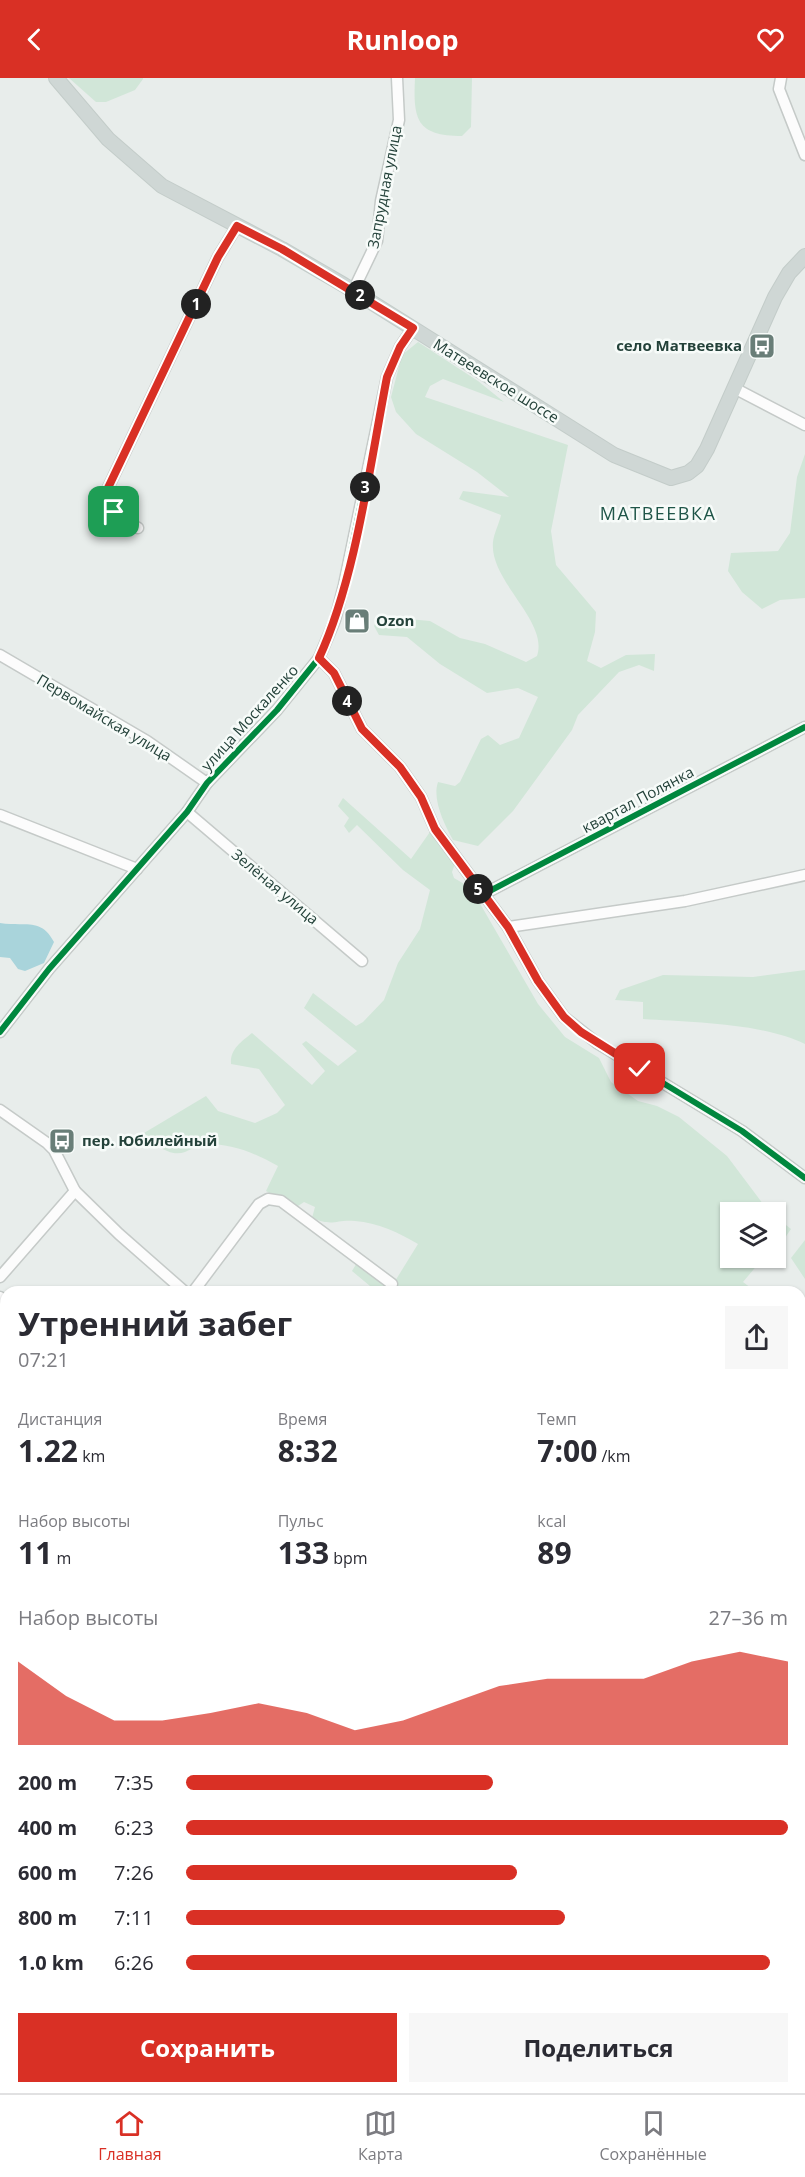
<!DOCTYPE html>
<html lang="ru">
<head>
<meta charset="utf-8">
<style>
	body { margin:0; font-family:"Open Sans",sans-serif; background:#f7f7f7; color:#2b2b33; height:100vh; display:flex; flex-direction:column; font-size:22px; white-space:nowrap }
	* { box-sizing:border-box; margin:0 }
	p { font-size:20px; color:#7c7c81 }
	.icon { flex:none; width:33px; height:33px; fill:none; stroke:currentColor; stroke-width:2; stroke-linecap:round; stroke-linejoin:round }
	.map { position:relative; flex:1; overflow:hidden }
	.panel { position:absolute; left:0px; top:1208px; width:806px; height:808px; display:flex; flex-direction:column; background:#fff; border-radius:18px 18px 0 0; box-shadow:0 2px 4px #0004 }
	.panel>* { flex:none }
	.controls { position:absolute; left:720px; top:1124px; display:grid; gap:12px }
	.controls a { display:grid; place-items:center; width:66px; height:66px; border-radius:0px; background:#fff; box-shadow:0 2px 4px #0004; font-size:30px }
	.pin { position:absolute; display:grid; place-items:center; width:51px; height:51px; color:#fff; margin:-26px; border-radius:12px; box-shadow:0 3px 9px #0006 }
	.km { position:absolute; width:30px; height:30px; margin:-15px; border-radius:50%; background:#222; color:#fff; font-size:16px; line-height:30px; text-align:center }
	.round { display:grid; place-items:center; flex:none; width:63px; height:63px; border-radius:0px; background:#f7f7f7 }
	.overview { display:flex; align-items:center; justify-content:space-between; height:102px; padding:0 18px }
	h1 { font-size:33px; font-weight:700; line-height:45px }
	.figures { display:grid; grid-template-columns:repeat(3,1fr); gap:9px; height:102px; padding:6px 18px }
	.figures div { display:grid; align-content:center }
	.figures b { font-size:30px; font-weight:700 }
	.figures small { font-size:16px; font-weight:400 }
	.figures p { font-size:16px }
	.chart { height:168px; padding:12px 18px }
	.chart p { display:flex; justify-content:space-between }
	.chart svg { width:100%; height:108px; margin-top:6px; fill:#d93025; opacity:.7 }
	.button { display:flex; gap:12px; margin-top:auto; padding:12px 18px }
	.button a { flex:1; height:69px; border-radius:0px; background:#d93025; color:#fff; font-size:24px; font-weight:700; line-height:69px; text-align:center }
	.button a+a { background:#f7f7f7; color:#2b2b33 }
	ul { padding:0 18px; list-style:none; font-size:20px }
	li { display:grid; grid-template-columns:96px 72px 1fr; align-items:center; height:45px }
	li i { height:15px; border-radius:8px; background:#d93025 }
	header { display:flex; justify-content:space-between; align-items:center; height:78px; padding:0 18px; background:#d93025; color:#fff; font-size:27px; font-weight:700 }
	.tab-bar { display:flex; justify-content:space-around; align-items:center; height:84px; border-top:2px solid #e1e1e2; background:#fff; font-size:16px; color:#7c7c81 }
	.tab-bar a { display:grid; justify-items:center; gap:3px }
	.tab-bar .selected { color:#d93025 }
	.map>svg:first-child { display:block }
	.green { fill:#d1e6d8 }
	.water { fill:#a9d4db }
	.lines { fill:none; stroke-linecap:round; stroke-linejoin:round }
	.minor-casing { stroke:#c5cac8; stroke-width:13 }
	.major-casing { stroke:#c3ccc9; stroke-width:16 }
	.minor { stroke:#fcfcfc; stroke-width:10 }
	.major { stroke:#cfd7d5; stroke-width:14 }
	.cycleway-casing { stroke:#f7fbf9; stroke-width:10 }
	.cycleway { stroke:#00873e; stroke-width:6 }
	.route-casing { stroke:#fff; stroke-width:12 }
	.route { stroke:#d93025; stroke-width:8 }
	.labels { text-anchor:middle; stroke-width:5; stroke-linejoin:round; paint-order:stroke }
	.street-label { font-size:15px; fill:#24423a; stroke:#f7fbf9 }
	.poi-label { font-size:15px; font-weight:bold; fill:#24423a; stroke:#f7fbf9; text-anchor:start }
	.quarter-label { font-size:18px; letter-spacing:1.5px; fill:#1f5548; stroke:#f7fbf9 }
</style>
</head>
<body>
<header><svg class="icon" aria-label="back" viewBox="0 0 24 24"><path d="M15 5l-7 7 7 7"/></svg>Runloop<svg class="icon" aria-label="heart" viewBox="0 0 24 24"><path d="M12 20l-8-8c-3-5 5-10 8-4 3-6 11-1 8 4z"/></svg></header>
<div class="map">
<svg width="805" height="2015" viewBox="0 0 805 2015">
	<rect width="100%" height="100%" fill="#e8edeb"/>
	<g class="green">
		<polygon points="69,0 143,0 143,1 135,12 106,24 96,24"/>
		<path d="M415,0H472L471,49L462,58C416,58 413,41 415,0Z"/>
		<path d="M418,264L478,303L504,324L443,301L430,308L425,319L568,367L551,453L556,487L596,534L595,554L587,583L601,590L626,577L655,576L654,593L639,587L619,594L578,637L572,652L513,733L478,768L453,762C444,746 432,721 438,704L455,708L460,704L481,661L488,657L500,667L519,660L538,619L518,610L487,615L440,586L407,559L379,557L374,548L378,541L386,539L430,543L460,560L485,566L526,584L537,578C549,543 489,503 493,464C494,455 499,446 501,437L459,421L463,413L509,419L477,394L416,356L396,334L391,319L402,277Z"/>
		<polygon points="805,376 805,520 780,522 762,531 742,514 728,493 731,475 778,473 790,455 797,399"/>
		<path d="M343,720L411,781L432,751L455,786L452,794L454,800L471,810L538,926L565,959L599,980L611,1004L638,1023L657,1028L679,1039L727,1078L769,1134H730V1179H764L743,1204L755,1213H376L352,1193L358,1183L392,1208L418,1166C398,1154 378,1145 355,1143C336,1141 334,1149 312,1140L315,1129L304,1124L295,1130L266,1113L278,1088C255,1075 233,1066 207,1066C199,1066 192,1071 185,1074C169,1080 154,1065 144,1055L206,1018L218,1033L255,1045L277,1035L285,1027L259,991L231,986C230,971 241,964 252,955L312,1007L325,993L302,966L306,963L338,988L357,973L304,930L313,915L356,948L363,944L384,922L398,885L420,851L430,812L403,792L357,747L349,755L344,748L349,740L338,728Z"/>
		<path d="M805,892V966C762,945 691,944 643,941V924L615,922L620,912L663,897L753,899Z"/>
		<polygon points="776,1139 791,1151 776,1173"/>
		<polygon points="805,1162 805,1201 791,1180"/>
		<polygon points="800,1346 805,1349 805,1707 800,1706"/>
		<polygon points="0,1778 6,1783 6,1955 0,1951"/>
		<polygon points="800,1918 805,1919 805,1962 800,1963"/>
		<polygon points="103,2010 312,2010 308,2015 100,2015"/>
		<polygon points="658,2010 741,2010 737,2015 658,2015"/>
	</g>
	<path class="water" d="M0,845C25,849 41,839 54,864L44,885L25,893L18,891L10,880L0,879Z"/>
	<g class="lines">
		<defs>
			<g id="minor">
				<polyline points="781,0 779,11 805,77"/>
				<polyline points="353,213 377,163 381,123 399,42 397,0"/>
				<polyline points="734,310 805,347"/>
				<path d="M138,450C123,440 104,433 107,412L218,179L237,148"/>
				<polyline points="0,577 147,663 207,705"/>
				<polyline points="319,580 334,595 362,651 400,689 421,719 435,751 508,849 538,903 564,939 597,965 742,1053 805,1100"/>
				<polyline points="187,734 362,883"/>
				<polyline points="0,737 137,791"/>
				<polyline points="482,817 805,649"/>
				<polyline points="508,849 685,823 805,797"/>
				<polyline points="0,954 49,891 187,734 207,705 277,632 319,580 335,542 344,507 387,299 400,269 413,250"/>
				<polyline points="0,1032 47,1065 54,1072 75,1113 119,1156 185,1214"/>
				<polyline points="0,1199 75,1113"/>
				<polyline points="193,1214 259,1126 268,1121 281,1123 392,1206"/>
				<polyline points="0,1219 6,1224"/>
				<polyline points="0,1452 6,1445"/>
			</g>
			<polyline id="major" points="56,0 108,61 162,108 282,171 344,207 614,377 671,400 688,395 697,388 707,371 775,219 789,195 805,178"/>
		</defs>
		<use href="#minor" class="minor-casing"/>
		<use href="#major" class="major-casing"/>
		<use href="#minor" class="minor"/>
		<use href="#major" class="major"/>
		<defs>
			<g id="cycleway">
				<polyline points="319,580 334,595 362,651 400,689 421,719 435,751 508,849 538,903 564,939 597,965 742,1053 805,1100"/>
				<polyline points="482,817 805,649"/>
				<polyline points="0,954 49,891 187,734 207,705 277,632 319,580 335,542 344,507 387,299 400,269 413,250"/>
			</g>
		</defs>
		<use href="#cycleway" class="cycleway-casing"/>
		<use href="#cycleway" class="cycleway"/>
	</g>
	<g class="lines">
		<defs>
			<path id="route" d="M114,434L108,427L107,412L218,179L237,148L282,171L413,250L400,269L387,299C370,386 356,500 319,580L334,595L362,651L400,689L421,719L435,751L508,849L538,903L564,939L581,954L640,991"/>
		</defs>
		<use href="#route" class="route-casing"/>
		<use href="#route" class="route"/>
	</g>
	<defs>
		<symbol id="bus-square" viewBox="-11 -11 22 22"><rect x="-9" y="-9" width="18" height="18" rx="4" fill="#697e78" stroke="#f7fbf9"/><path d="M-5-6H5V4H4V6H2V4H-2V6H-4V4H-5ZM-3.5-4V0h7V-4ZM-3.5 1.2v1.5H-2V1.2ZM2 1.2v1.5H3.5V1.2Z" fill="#fff"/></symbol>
		<symbol id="shop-square" viewBox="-11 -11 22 22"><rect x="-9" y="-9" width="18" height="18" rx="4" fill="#697e78" stroke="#f7fbf9"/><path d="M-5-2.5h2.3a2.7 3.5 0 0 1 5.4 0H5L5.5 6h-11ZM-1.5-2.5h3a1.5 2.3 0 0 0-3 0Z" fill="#fff"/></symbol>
	</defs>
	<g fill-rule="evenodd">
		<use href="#bus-square" x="747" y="253" width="30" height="30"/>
		<use href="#shop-square" x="342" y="528" width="30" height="30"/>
		<use href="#bus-square" x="47" y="1048" width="30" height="30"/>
	</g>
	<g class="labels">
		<g class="street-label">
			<text transform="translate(385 109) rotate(-79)" y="5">Запрудная улица</text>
			<text transform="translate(496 303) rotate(32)" y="5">Матвеевское шоссе</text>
			<text transform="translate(104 640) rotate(31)" y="5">Первомайская улица</text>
			<text transform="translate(250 640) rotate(-48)" y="5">улица Москаленко</text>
			<text transform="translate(638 722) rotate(-28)" y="5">квартал Полянка</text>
			<text transform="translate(275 809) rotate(40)" y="5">Зелёная улица</text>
		</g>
		<g class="poi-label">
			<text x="742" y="273" text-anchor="end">село Матвеевка</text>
			<text x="376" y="548">Ozon</text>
			<text x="82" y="1068">пер. Юбилейный</text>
		</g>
		<g class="quarter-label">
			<text x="658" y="442">МАТВЕЕВКА</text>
		</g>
	</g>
</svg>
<div class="controls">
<a><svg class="icon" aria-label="layers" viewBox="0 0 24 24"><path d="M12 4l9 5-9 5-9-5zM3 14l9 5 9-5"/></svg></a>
</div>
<div class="pin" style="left:114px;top:434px;background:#1e9e55"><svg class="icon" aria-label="arrive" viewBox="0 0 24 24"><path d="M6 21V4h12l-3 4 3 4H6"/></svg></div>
<div class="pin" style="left:640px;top:991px;background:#d93025"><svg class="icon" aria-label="check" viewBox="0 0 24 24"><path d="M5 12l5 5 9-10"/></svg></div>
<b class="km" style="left:196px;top:226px">1</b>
<b class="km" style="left:360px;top:217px">2</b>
<b class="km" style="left:365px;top:409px">3</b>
<b class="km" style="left:347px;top:623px">4</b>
<b class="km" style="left:478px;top:811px">5</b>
<section class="panel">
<div class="overview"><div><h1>Утренний забег</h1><p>07:21</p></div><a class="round"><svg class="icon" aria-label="share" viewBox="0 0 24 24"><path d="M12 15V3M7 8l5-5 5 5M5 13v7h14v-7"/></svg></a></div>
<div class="figures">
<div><p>Дистанция</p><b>1.22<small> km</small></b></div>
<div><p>Время</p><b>8:32</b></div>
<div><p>Темп</p><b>7:00<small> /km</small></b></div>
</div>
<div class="figures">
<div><p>Набор высоты</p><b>11<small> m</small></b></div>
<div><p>Пульс</p><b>133<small> bpm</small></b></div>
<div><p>kcal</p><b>89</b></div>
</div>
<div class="chart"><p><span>Набор высоты</span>27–36 m</p>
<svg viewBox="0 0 160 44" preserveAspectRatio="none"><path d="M0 44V10L10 24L20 34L30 34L40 31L50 27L60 31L70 38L80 34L90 27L100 20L110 17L120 17L130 17L140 10L150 6L160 10V44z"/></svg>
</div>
<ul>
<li><b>200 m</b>7:35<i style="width:51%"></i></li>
<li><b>400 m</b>6:23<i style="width:100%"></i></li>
<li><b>600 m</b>7:26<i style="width:55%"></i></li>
<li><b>800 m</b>7:11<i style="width:63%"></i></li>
<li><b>1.0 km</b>6:26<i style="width:97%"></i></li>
</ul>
<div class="button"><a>Сохранить</a><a>Поделиться</a></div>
</section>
</div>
<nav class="tab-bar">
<a class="selected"><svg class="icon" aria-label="home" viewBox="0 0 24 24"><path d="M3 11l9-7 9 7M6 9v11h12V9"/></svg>Главная</a>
<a><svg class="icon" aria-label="map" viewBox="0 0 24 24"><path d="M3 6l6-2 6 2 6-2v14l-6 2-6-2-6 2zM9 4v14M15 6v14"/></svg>Карта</a>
<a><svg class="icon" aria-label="saved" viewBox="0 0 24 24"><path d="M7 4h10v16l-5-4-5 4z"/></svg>Сохранённые</a>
</nav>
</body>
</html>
